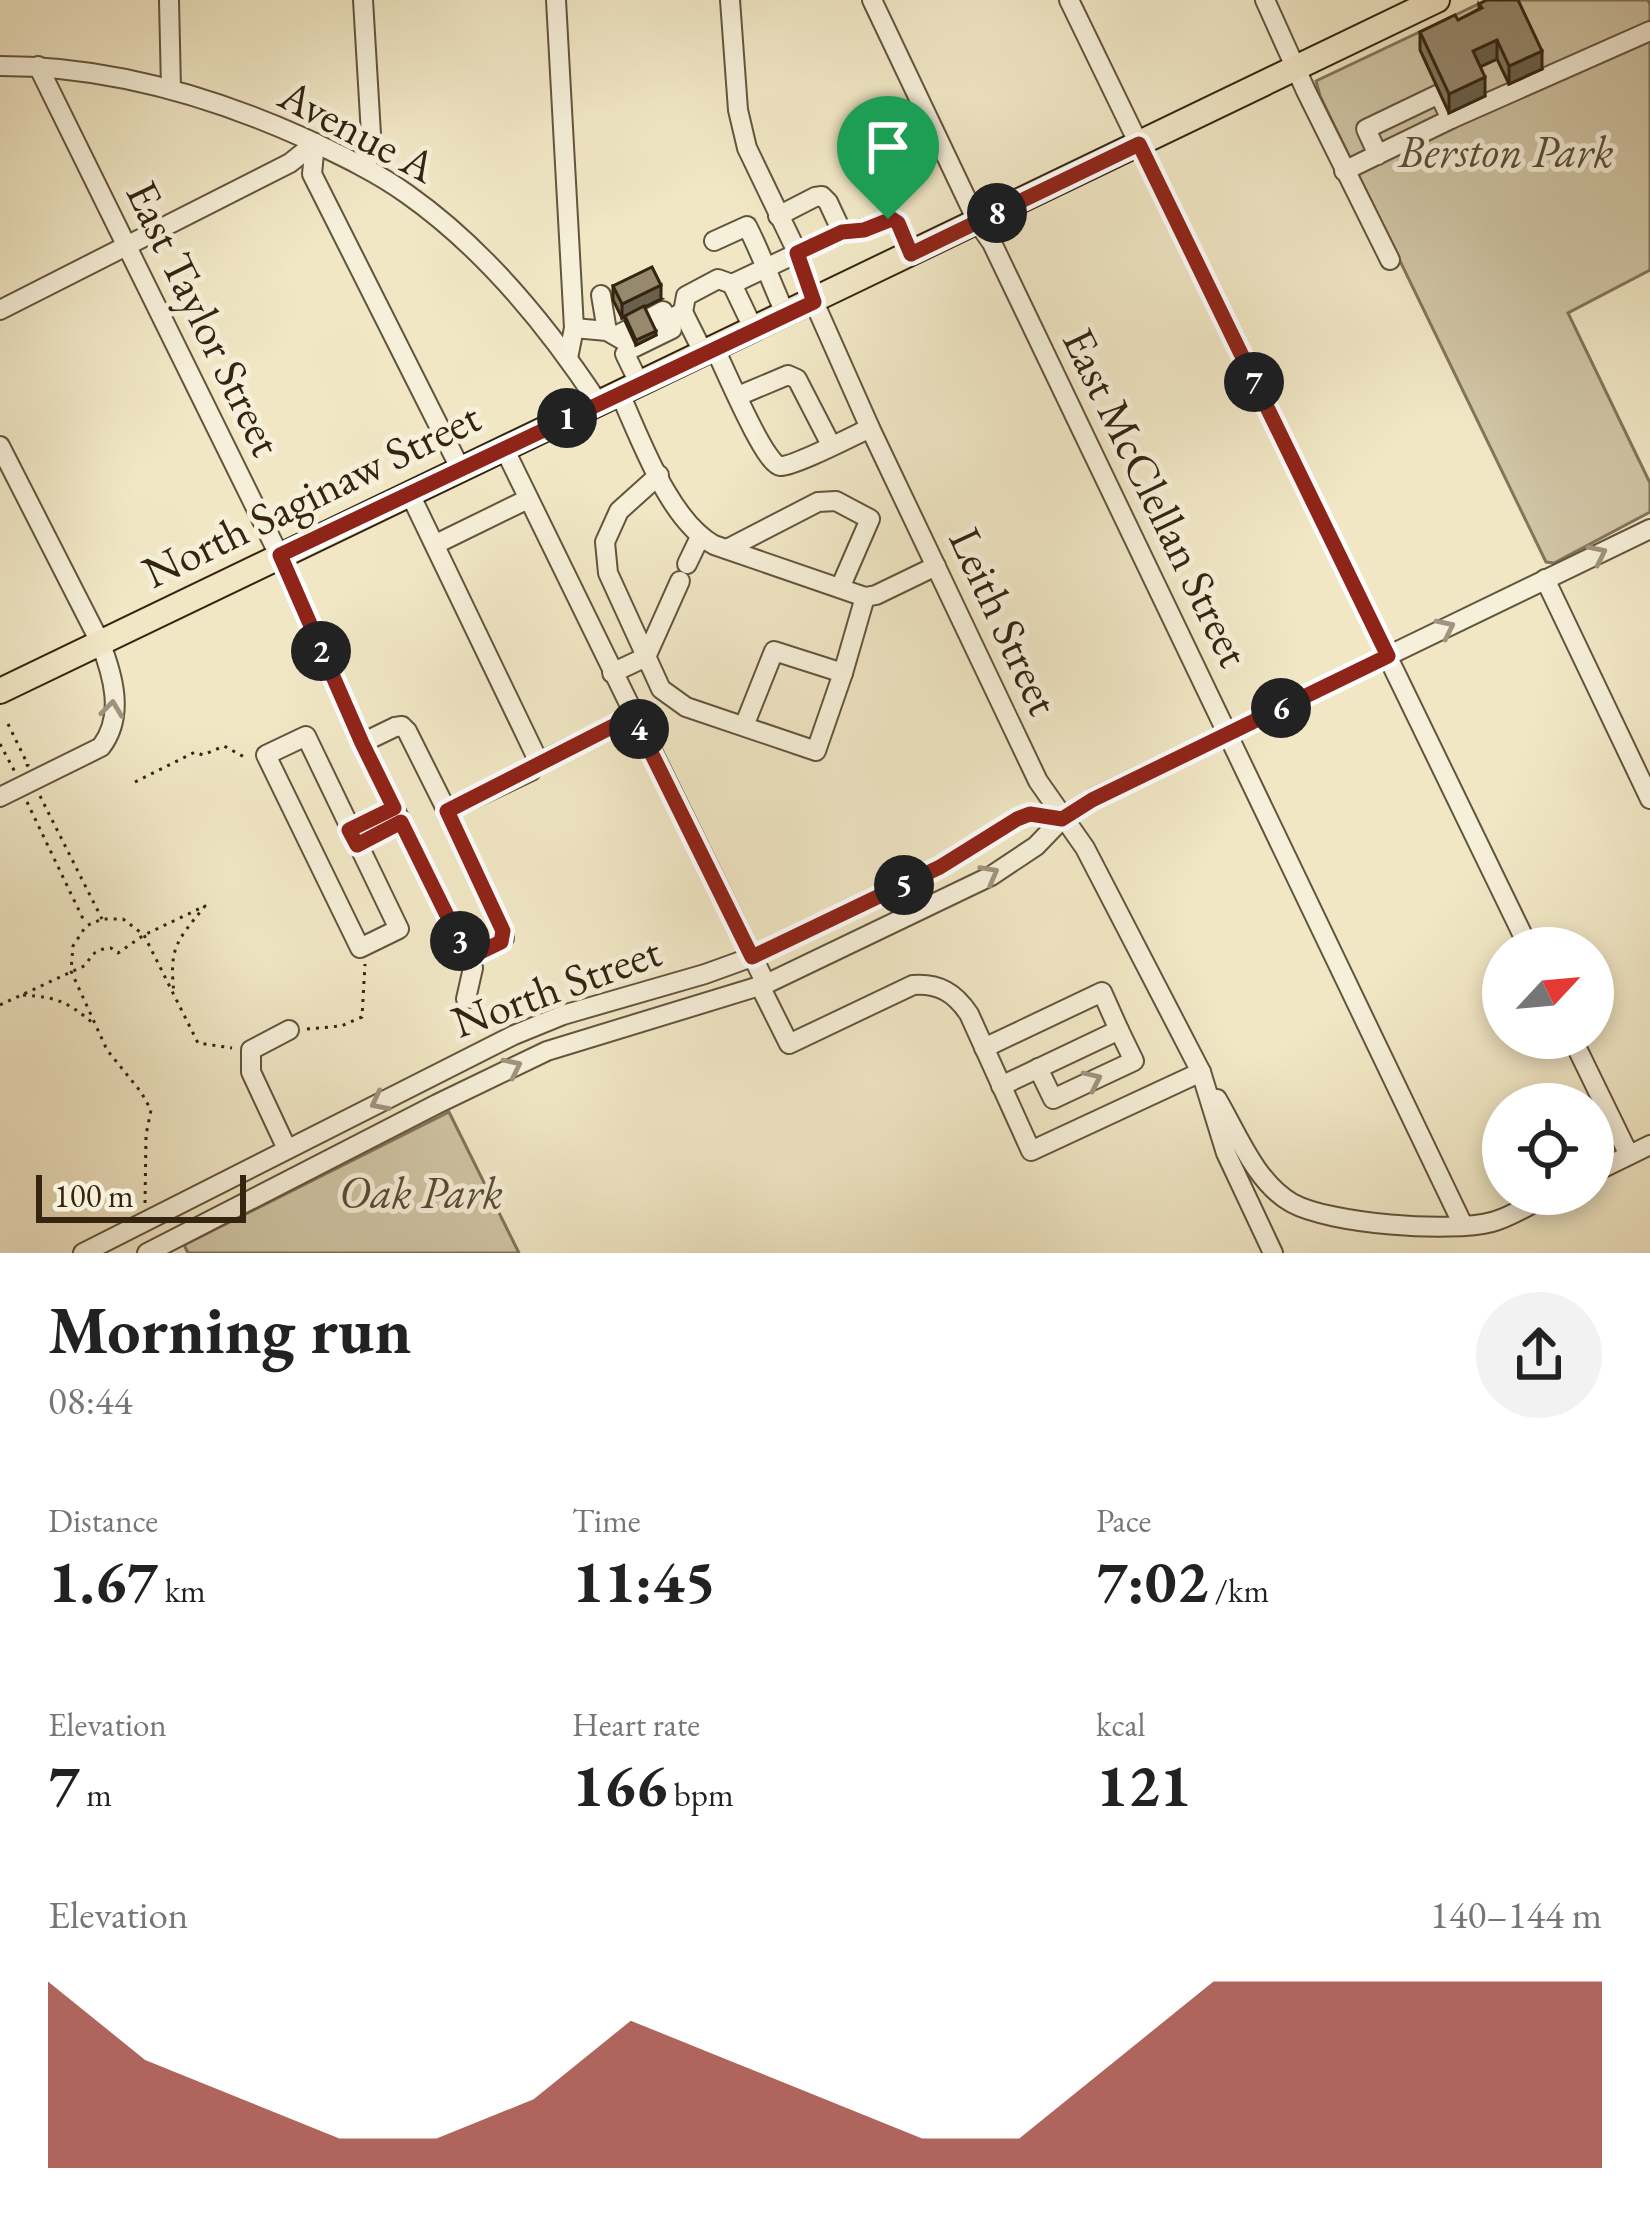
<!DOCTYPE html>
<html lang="en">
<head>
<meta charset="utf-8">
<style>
	body { margin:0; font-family:"EB Garamond",serif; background:#f2f2f2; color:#222; height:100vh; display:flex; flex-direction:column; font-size:45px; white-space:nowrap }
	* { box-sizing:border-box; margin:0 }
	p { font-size:39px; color:#767676 }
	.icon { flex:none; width:66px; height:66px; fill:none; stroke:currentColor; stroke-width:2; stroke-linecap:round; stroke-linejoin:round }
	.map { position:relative; height:1253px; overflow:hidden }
	.panel { display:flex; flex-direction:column; background:#fff; flex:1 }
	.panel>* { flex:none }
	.needle { width:78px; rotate:64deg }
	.buttons { position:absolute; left:1482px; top:927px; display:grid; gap:24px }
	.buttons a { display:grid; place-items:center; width:132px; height:132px; border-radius:50%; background:#fff; box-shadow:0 6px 18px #0003; font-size:60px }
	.scale { position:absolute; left:36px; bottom:30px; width:210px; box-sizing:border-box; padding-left:12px; border:6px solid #342410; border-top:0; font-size:33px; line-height:42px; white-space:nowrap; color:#342410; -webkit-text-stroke:9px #f6efd9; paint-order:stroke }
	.pin { position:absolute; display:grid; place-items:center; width:102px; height:102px; color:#fff; margin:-123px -51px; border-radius:50% 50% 50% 0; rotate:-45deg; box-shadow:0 0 12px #0007 }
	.pin .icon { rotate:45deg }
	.km { position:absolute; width:60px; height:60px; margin:-30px; border-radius:50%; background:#222; color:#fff; font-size:33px; line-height:60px; text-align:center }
	.round { display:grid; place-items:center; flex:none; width:126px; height:126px; border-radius:63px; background:#f2f2f2 }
	.summary { display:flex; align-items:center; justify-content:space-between; height:204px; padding:0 48px }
	h1 { font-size:66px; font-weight:700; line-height:90px }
	.stats { display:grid; grid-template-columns:repeat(3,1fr); gap:18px; height:204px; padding:12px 48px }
	.stats div { display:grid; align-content:center }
	.stats b { font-size:60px; font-weight:700 }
	.stats small { font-size:33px; font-weight:400 }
	.stats p { font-size:33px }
	.chart { height:336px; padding:24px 48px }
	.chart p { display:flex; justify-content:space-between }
	.chart svg { width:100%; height:216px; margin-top:12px; fill:#8f2418; opacity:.7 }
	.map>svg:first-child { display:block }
	.green { fill:#d1c6a6; stroke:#82755b; stroke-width:3 }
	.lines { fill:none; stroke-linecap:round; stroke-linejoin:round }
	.minor-casing { stroke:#63553d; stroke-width:22 }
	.major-casing { stroke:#342410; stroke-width:28 }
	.path { stroke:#342410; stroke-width:3; stroke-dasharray:3 6; stroke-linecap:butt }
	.minor { stroke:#f6efd9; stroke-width:18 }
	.major { stroke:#f1e7c5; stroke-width:24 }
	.wall { fill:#81765f; stroke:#342410; stroke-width:3 }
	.shaded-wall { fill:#69604d; stroke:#342410; stroke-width:3 }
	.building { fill:#96896e; stroke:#342410; stroke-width:3 }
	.oneway { stroke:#9f947f }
	.route-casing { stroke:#fff; stroke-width:24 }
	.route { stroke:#8f2418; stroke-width:15 }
	.labels { text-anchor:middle; stroke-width:10; stroke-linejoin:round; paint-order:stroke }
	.street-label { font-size:45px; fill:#342410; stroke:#f6efd9 }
	.park-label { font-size:45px; font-style:italic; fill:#5b4c36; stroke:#f6efd9 }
</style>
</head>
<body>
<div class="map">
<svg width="1650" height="1253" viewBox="0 0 1650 1253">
	<rect width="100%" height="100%" fill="#f1e7c5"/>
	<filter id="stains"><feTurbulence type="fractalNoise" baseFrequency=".00167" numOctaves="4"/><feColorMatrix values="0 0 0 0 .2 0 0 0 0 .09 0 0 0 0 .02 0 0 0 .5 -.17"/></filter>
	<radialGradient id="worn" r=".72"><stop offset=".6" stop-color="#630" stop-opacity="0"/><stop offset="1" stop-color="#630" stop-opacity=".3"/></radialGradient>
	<g class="green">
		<polygon points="1487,0 1648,0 1650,5 1650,270 1568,313 1650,483 1650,512 1554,563 1546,562 1320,96 1316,81"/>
		<polygon points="449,1112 519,1253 188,1253 184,1245"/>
	</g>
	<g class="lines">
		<defs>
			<g id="minor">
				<polyline points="169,0 171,89"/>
				<polyline points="363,0 372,151 364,167"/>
				<polyline points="556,0 574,328 568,358"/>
				<polyline points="730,0 738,110 747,148 797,252 814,302 870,428 1038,781 1085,848 1201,1072 1226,1153 1273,1253"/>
				<polyline points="872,0 978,223 992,243 1463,1225"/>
				<polyline points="1069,0 1529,948"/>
				<polyline points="1265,0 1306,91 1390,260"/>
				<path d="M0,66C106,66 206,94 302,137C338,154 375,171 407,194C485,249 547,325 599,404"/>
				<polyline points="38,66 279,555 362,743 473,968 466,999"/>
				<polyline points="1451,119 1650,31"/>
				<polyline points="315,143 312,174 460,468"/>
				<polyline points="1344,171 1451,119 1439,94 1366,129 1378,155"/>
				<polyline points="778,216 815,197 822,196 828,202 842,232"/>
				<path d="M714,241L747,226C762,255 772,285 786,315"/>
				<polyline points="601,295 607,331"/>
				<polyline points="0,310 290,163 315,143"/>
				<polyline points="683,312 686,296 718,279 732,284"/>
				<polyline points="661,324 683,312 704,354"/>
				<polyline points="574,328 607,331 626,342 629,341"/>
				<polyline points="629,329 621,333 629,350 625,354 640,385"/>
				<polyline points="754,330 732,284 842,232 864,229 892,219 898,223 911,255"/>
				<path d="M715,349C724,367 765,465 780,466C793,467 855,435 870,428"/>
				<polyline points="629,350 672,329 663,311 648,319"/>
				<path d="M620,394C641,440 669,520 714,545L865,597L876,595L936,566"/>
				<polyline points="738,396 788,375 797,379 831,445"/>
				<path d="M0,446L100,642C113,675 125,716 101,747L0,797"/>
				<polyline points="504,448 766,984"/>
				<polyline points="659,475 619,511 605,542 608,573 661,689 686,707 816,751 843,673 865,597"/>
				<polyline points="409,492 535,754 536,764 531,771 447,811 503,931 504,938 501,942 468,958"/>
				<polyline points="436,544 528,499"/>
				<polyline points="727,549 818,502 836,501 870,519 840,588"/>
				<polyline points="687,564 700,537"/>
				<polyline points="1545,579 1650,799"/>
				<polyline points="612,673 646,657 680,581"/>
				<polyline points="744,726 774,651 843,673"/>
				<polygon points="306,736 399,929 360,948 266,755"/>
				<polyline points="362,743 395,727 402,726 407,731 447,811"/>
				<polyline points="536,764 633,716"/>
				<polyline points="349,830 394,808"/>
				<polyline points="357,845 401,822"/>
				<path d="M760,986L789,1044L913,985C939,983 955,993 969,1014L1031,1151L1201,1072"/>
				<polyline points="1572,1038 1629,1155"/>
				<polyline points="984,1048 1102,992 1119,1030 1001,1086"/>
				<polyline points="1038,1068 1053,1099 1134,1061 1119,1030"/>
				<path d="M1217,1099C1237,1133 1256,1183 1292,1203C1330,1224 1450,1233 1492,1222C1512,1217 1532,1203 1550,1194"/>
				<polyline points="287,1149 251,1072 251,1050 289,1030"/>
				<polyline points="1593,1173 1650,1145"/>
				<polyline points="83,1253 514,1035 563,1015 705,974 752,957 940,867 1017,819 1031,814 1062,819"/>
				<polyline points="147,1253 437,1104 547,1051 766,984 991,876 1036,846 1062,819 1092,799 1650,529"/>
			</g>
			<polyline id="major" points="0,691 1437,0"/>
		</defs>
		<use href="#minor" class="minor-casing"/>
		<use href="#major" class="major-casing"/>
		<g class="path">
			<polyline points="8,724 28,765 26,766"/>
			<polyline points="0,744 15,772 17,770"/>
			<polyline points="135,782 195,752 203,755 224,746 248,759"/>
			<polyline points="40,796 102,919"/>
			<polyline points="27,802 85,923"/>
			<path d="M23,995C57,997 68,1002 94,1024"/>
			<path d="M0,1005L86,965C92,953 97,949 111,948L118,953L144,935L205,906C176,942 169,947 174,994"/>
			<polyline points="307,1029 341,1026 362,1017 365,964"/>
			<polyline points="145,1203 146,1135 151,1110 141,1092 107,1050 71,971 73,946 86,926 102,919 123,919 144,935 198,1043 232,1048"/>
		</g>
		<use href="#minor" class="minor"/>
		<use href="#major" class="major"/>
	</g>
	<g class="wall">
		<polygon points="1479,4 1542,69 1509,84 1497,59 1480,67 1485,96 1449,113 1420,50 1420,32 1458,20 1479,9"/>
		<polygon points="613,286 661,299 644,307 656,335 636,345 625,321 625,316 622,318 613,300"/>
	</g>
	<g class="shaded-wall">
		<polygon points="1497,40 1497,59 1473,70 1473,51"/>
		<polygon points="1542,51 1542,69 1509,84 1509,66"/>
		<polygon points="1485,77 1485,96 1449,113 1449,94"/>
		<polygon points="661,285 661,299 622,318 622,304"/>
		<polygon points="656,331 656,335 636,345 636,340"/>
	</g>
	<g class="building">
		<polygon points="1487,0 1518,0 1542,51 1509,66 1497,40 1473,51 1485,77 1449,94 1420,32 1455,15 1458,20 1482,8 1479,4"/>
		<polygon points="652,267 661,285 622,304 613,286"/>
		<polygon points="644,306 656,331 636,340 625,316"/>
	</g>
	<defs><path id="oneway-chevron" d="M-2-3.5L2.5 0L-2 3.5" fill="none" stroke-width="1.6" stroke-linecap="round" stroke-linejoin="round" transform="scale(3)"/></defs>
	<g class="oneway">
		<use href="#oneway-chevron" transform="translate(1598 554) rotate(-26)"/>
		<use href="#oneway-chevron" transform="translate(1446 628) rotate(-26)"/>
		<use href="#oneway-chevron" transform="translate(112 709) rotate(-83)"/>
		<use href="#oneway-chevron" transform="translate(990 874) rotate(-29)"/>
		<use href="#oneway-chevron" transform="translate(513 1067) rotate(-26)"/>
		<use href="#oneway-chevron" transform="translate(1093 1080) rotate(-25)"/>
		<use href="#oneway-chevron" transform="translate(379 1102) rotate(153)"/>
	</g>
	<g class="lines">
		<defs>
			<polygon id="route" points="1139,144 1388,656 1092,800 1062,819 1030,814 1017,819 940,867 752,957 633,716 447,811 503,931 501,942 468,958 401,822 357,845 349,830 394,808 362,743 280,555 814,302 797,253 842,232 864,230 892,219 898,223 911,254"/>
		</defs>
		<use href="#route" class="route-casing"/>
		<use href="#route" class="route"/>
	</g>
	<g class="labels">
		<g class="street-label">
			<text transform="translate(358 130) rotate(28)" y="16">Avenue A</text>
			<text transform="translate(205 318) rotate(64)" y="16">East Taylor Street</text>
			<text transform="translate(311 494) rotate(-26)" y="16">North Saginaw Street</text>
			<text transform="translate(1157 497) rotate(64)" y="16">East McClellan Street</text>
			<text transform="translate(1005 621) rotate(65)" y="16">Leith Street</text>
			<text transform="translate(556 986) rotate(-20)" y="16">North Street</text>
		</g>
		<g class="park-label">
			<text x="1506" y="167">Berston Park</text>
			<text x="421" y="1208">Oak Park</text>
		</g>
	</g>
	<rect width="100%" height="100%" filter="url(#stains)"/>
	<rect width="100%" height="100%" fill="url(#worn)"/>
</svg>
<div class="buttons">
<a><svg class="needle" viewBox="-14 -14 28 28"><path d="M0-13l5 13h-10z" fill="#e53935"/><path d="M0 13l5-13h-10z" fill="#767676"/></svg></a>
<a><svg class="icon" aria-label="locate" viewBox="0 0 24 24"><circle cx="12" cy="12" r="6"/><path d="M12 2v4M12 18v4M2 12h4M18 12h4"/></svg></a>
</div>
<div class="scale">100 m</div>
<div class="pin" style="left:888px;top:219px;background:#1e9e55"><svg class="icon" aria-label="arrive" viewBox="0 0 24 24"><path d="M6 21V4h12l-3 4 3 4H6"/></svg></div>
<b class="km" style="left:567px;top:418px">1</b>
<b class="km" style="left:321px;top:651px">2</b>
<b class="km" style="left:460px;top:941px">3</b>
<b class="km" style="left:639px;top:729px">4</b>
<b class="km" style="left:904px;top:885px">5</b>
<b class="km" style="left:1281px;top:708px">6</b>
<b class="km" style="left:1254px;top:382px">7</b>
<b class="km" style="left:997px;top:213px">8</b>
</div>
<section class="panel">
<div class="summary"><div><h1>Morning run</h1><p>08:44</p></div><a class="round"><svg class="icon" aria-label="share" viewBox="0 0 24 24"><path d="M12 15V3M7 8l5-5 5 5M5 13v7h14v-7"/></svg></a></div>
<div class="stats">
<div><p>Distance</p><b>1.67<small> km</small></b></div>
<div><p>Time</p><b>11:45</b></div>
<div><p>Pace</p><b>7:02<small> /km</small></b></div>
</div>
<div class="stats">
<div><p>Elevation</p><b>7<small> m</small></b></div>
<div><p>Heart rate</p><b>166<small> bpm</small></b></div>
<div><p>kcal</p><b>121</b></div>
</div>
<div class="chart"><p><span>Elevation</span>140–144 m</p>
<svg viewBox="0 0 160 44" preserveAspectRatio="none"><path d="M0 44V6L10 22L20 30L30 38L40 38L50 30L60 14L70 22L80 30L90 38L100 38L110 22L120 6L130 6L140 6L150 6L160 6V44z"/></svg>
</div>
</section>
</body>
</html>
